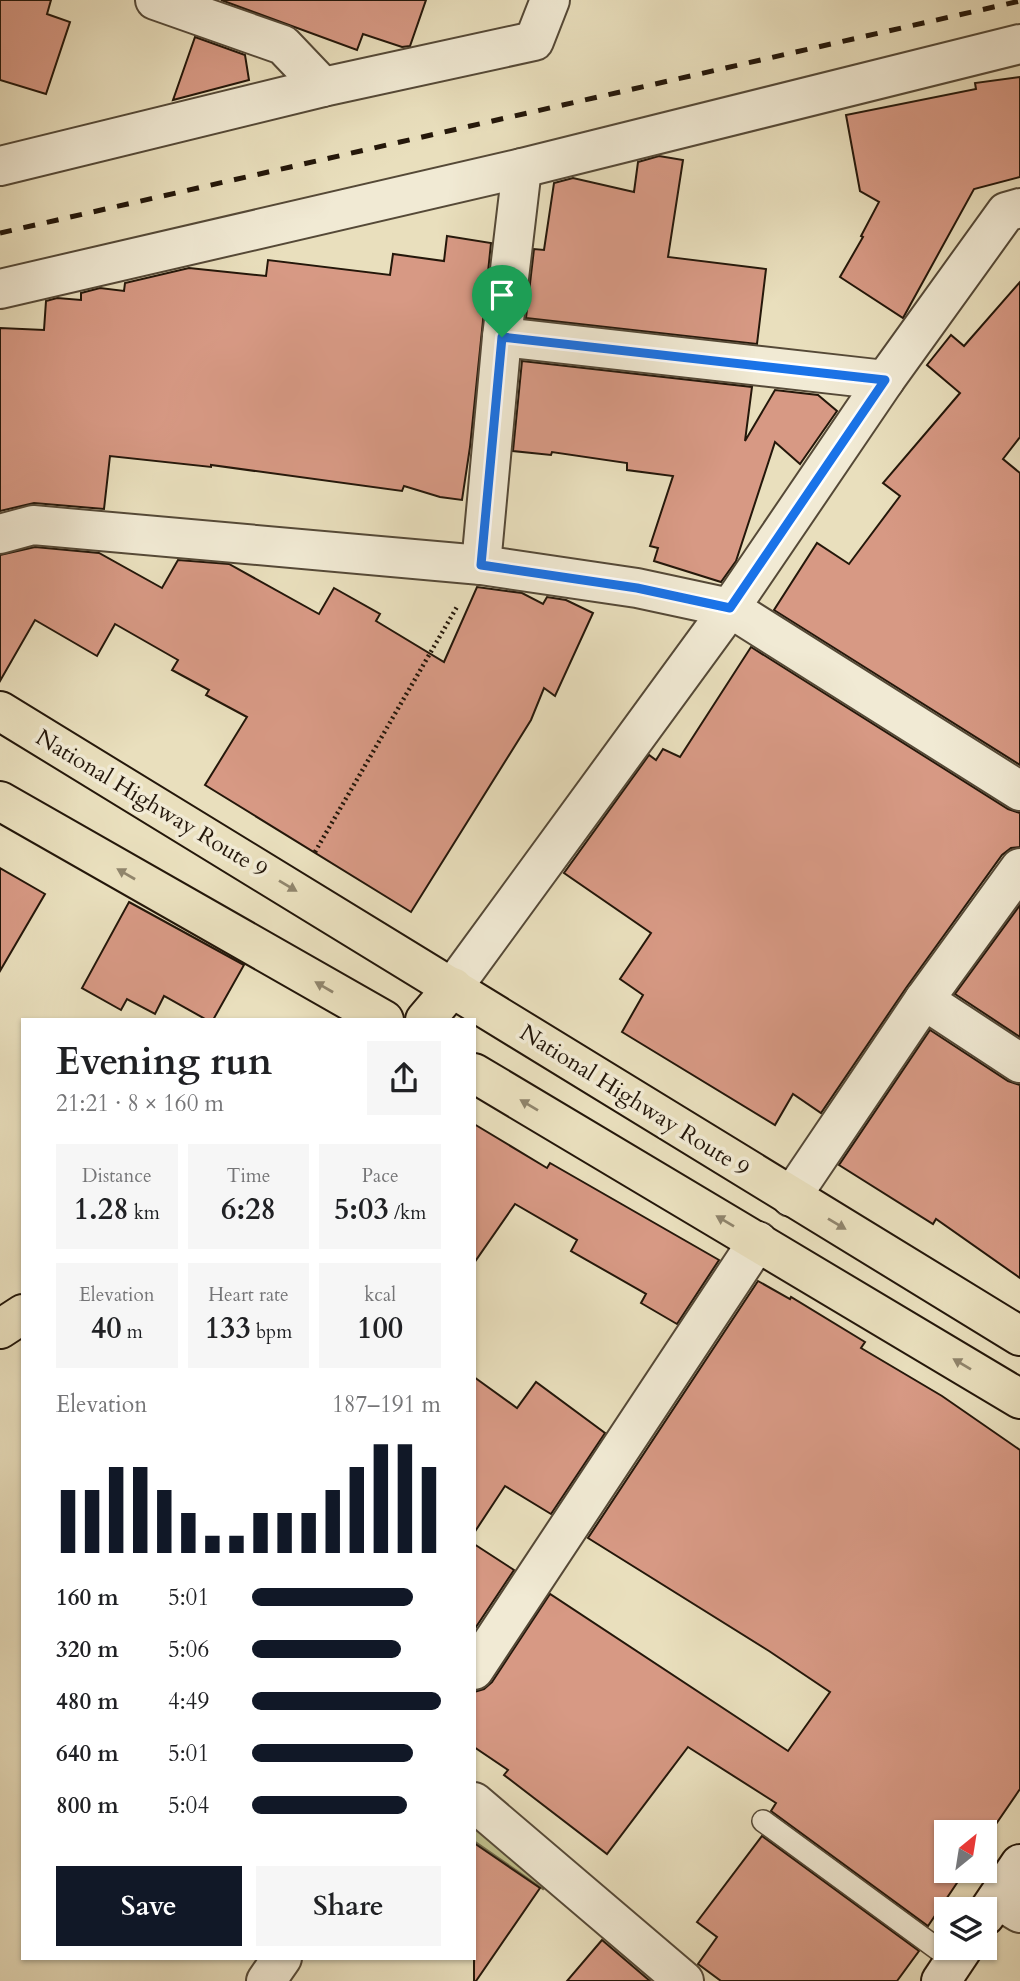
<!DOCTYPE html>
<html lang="en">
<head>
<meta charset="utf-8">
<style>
	body { margin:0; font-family:Cardo,serif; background:#f6f6f6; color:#202124; height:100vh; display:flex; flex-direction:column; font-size:26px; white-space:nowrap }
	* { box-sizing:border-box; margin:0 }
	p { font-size:23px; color:#757577 }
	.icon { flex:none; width:38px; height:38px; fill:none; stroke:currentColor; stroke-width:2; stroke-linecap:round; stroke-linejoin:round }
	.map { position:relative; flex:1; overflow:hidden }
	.sheet { position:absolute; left:21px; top:1018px; width:455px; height:942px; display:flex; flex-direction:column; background:#fff; border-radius:0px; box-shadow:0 2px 5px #0004 }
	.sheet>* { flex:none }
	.needle { width:46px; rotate:30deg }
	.buttons { position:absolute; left:934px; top:1820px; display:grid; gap:14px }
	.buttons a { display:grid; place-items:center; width:63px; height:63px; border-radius:0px; background:#fff; box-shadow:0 2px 5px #0004; font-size:35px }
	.pin { position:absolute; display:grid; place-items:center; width:60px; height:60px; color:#fff; margin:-72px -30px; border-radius:50% 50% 50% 0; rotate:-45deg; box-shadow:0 0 7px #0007 }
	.pin .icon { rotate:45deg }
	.round { display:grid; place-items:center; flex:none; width:74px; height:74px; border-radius:0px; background:#f6f6f6 }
	.headline { display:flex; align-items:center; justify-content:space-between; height:119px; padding:0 35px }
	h1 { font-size:38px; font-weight:700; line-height:52px }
	.metrics { display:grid; grid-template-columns:repeat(3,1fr); gap:10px; height:119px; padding:7px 35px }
	.metrics div { display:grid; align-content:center; border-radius:0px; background:#f6f6f6; text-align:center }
	.metrics b { font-size:30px; font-weight:700 }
	.metrics small { font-size:19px; font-weight:400 }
	.metrics p { font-size:19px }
	.chart { height:196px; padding:14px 35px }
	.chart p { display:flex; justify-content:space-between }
	.chart svg { width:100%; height:126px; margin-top:7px; stroke:#111827; stroke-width:6 }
	.cta { display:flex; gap:14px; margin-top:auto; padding:14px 35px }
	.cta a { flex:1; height:80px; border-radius:0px; background:#111827; color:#fff; font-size:28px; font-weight:700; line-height:80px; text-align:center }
	.cta a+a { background:#f6f6f6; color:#202124 }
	ul { padding:0 35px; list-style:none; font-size:23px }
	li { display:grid; grid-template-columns:112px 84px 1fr; align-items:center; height:52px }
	li i { height:18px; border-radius:9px; background:#111827 }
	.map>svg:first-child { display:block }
	.green { fill:#bfbf8c; stroke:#726b4b; stroke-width:2 }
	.building { fill:#d79984; stroke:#24170a; stroke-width:2 }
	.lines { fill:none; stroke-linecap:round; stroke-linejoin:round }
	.lane-casing { stroke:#554937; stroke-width:24 }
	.street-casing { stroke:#554937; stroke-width:42 }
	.secondary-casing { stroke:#24170a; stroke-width:42 }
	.primary-casing { stroke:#24170a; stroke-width:42 }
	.highway-casing { stroke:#24170a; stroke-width:42 }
	.path { stroke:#24170a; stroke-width:4.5; stroke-dasharray:2 3.5; stroke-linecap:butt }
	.lane { stroke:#f1ead4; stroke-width:21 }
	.street { stroke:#f1ead4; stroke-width:38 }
	.secondary { stroke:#f1ead4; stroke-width:38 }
	.primary { stroke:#e9dfbd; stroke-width:38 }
	.highway { stroke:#e9dfbd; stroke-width:38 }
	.rail { stroke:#24170a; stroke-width:5; stroke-dasharray:12 12; stroke-linecap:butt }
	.oneway { fill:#90856c }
	.route-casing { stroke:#fff; stroke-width:14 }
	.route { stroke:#1a73e8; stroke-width:9 }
	.labels { text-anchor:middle; stroke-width:7; stroke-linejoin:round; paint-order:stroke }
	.street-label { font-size:23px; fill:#24170a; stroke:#f1ead4 }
</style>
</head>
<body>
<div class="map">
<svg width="1020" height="1981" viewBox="0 0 1020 1981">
	<rect width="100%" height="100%" fill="#e9dfbd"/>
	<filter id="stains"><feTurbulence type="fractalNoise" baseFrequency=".00286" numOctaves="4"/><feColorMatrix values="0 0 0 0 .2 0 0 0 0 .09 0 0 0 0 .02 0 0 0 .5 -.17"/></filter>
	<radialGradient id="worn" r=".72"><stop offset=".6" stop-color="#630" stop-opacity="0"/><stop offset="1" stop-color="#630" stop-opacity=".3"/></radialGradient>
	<polygon class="green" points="474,1810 552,1876 543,1889 474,1841"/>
	<g class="building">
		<polygon points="0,0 51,0 47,14 70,22 46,94 0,80"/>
		<polygon points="221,0 426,0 410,46 402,47 363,34 357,50"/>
		<polygon points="195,37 245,55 249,80 173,100"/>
		<polygon points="1020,77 1020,177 974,189 903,318 840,277 863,237 861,236 879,202 860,191 846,115 976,89 975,83"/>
		<polygon points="659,156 683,160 668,257 766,269 757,344 526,318 534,249 544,250 554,183 573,178 634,192 638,162"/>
		<polygon points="447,236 491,243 470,447 462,500 440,497 404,486 402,491 211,465 211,467 110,456 104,509 34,503 0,511 0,328 44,330 46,301 57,298 81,300 81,293 100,288 124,291 125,283 189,268 266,276 268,260 390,275 393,254 444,261"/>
		<polygon points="1020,282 1020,437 1003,459 1020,473 1020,765 774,610 817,543 849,564 900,496 883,483 960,393 927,365 951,335 964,346"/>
		<polygon points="522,361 752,387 745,441 775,390 818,395 837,411 800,464 775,442 736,561 721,582 654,561 658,548 650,546 673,476 627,470 627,463 552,452 551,455 513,451"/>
		<polygon points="35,547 99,553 162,588 178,560 229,564 319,614 334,588 380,614 376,621 444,662 477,587 522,593 543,604 547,597 566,600 593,613 555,696 544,688 531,720 411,912 205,785 247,717 206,695 209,690 172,670 178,660 115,624 97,656 35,620 0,681 0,555"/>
		<polygon points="751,647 1008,809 1020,813 1020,847 1011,848 1002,855 906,988 821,1113 793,1094 775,1125 622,1032 643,995 620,979 651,933 564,873 649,755 656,760 663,749 680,757"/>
		<polygon points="0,868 45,894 0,971"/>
		<polygon points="129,902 244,965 213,1020 207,1020 164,996 155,1014 127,999 121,1010 82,988"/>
		<polygon points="1020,905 1020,1037 955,994"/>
		<polygon points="930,1030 1008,1081 1020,1085 1020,1278 936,1219 933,1224 839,1165"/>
		<polygon points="474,1124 547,1168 550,1163 719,1260 677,1324 641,1303 646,1294 571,1251 577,1240 515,1204 474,1263"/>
		<polygon points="758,1281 790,1299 791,1297 865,1342 861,1348 942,1396 1020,1450 1020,1789 985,1840 985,1832 947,1832 947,1871 965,1871 928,1926 771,1811 776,1803 688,1747 607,1854 504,1775 508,1770 474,1747 474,1692 484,1689 492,1682 550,1594 788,1751 830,1692 769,1651 588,1538"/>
		<polygon points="474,1377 517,1408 536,1382 605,1433 551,1514 505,1486 474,1533"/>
		<polygon points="474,1544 514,1570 474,1630"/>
		<polygon points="762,1836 919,1951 897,1981 721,1981 698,1964 717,1937 697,1922"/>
		<polygon points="474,1843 540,1888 476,1981 474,1981"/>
		<polygon points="602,1940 650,1981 567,1981"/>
	</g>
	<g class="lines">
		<defs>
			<polyline id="lane" points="763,1821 954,1961"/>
			<g id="street">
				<polyline points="155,0 283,45 323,87"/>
				<polyline points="0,166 323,87 534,41 550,0"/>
				<polyline points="0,289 522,168 1020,44"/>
				<polyline points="502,337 885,380"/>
				<polyline points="0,534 33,525 481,565 637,588 730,608 1020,791"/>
				<polyline points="481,565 502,337 522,168"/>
				<polyline points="453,987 730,608 885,380 1006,212 1020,208"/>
				<polyline points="924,1000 1020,1063"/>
				<polyline points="791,1197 924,1000 1020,868"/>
				<polyline points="474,1670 758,1241"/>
				<polyline points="474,1802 684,1981"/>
				<polyline points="997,1899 1020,1913"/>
				<polyline points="266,1981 282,1958"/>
			</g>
			<g id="secondary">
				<polyline points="985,1916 1020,1864"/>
				<polyline points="941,1981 963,1948"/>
			</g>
			<g id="primary">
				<polyline points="425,1020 453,987"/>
				<polyline points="0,1329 23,1314"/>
			</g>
			<g id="highway">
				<polyline points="0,711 1020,1336"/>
				<polyline points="0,801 384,1020"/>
				<polyline points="474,1073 1020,1399"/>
			</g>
		</defs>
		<use href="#lane" class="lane-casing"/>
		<use href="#street" class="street-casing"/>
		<use href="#secondary" class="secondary-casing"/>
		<use href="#primary" class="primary-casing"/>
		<use href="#highway" class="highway-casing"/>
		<polyline class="path" points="315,852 458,605"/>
		<use href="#lane" class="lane"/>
		<use href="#street" class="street"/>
		<use href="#secondary" class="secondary"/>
		<use href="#primary" class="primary"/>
		<use href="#highway" class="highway"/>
		<polyline class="rail" points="0,233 1020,1"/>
	</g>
	<defs><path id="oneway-solid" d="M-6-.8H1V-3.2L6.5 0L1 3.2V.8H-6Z" transform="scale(1.75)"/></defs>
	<g class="oneway">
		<use href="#oneway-solid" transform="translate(126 874) rotate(-150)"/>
		<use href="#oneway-solid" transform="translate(288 886) rotate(31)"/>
		<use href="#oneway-solid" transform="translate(324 987) rotate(-150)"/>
		<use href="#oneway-solid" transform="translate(529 1105) rotate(-149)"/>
		<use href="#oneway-solid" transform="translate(725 1221) rotate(-149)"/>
		<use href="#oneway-solid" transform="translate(837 1224) rotate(31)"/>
		<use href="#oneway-solid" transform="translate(962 1364) rotate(-149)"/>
	</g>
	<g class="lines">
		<defs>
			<polygon id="route" points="502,337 885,380 730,608 637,588 481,565"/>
		</defs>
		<use href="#route" class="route-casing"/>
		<use href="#route" class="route"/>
	</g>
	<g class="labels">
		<g class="street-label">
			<text transform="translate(152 803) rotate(31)" y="8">National Highway Route 9</text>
			<text transform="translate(635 1100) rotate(32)" y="8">National Highway Route 9</text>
		</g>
	</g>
	<rect width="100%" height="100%" filter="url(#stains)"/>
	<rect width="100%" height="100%" fill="url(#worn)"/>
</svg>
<div class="buttons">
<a><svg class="needle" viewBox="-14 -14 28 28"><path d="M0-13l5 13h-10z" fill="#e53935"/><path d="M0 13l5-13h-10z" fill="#757577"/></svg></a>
<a><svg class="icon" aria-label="layers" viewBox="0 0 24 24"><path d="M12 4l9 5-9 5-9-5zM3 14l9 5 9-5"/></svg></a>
</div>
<div class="pin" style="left:502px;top:337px;background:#1e9e55"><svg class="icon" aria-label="arrive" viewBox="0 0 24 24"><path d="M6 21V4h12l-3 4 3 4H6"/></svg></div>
<section class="sheet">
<div class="headline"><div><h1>Evening run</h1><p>21:21 · 8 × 160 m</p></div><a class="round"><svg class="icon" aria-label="share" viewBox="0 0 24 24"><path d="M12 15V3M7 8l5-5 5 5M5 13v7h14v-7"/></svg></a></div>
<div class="metrics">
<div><p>Distance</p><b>1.28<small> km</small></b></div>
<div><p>Time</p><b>6:28</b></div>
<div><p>Pace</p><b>5:03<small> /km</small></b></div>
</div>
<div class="metrics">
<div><p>Elevation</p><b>40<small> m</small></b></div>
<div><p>Heart rate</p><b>133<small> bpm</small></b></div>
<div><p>kcal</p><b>100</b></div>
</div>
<div class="chart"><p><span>Elevation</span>187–191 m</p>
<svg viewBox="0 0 160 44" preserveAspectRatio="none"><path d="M5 44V22M15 44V22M25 44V14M35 44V14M45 44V22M55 44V30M65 44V38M75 44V38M85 44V30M95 44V30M105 44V30M115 44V22M125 44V14M135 44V6M145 44V6M155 44V14"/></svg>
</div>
<ul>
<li><b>160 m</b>5:01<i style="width:85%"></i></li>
<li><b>320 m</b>5:06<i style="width:79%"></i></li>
<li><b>480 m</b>4:49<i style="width:100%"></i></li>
<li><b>640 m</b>5:01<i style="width:85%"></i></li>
<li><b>800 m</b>5:04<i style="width:82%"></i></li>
</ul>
<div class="cta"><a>Save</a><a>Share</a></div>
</section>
</div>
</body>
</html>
